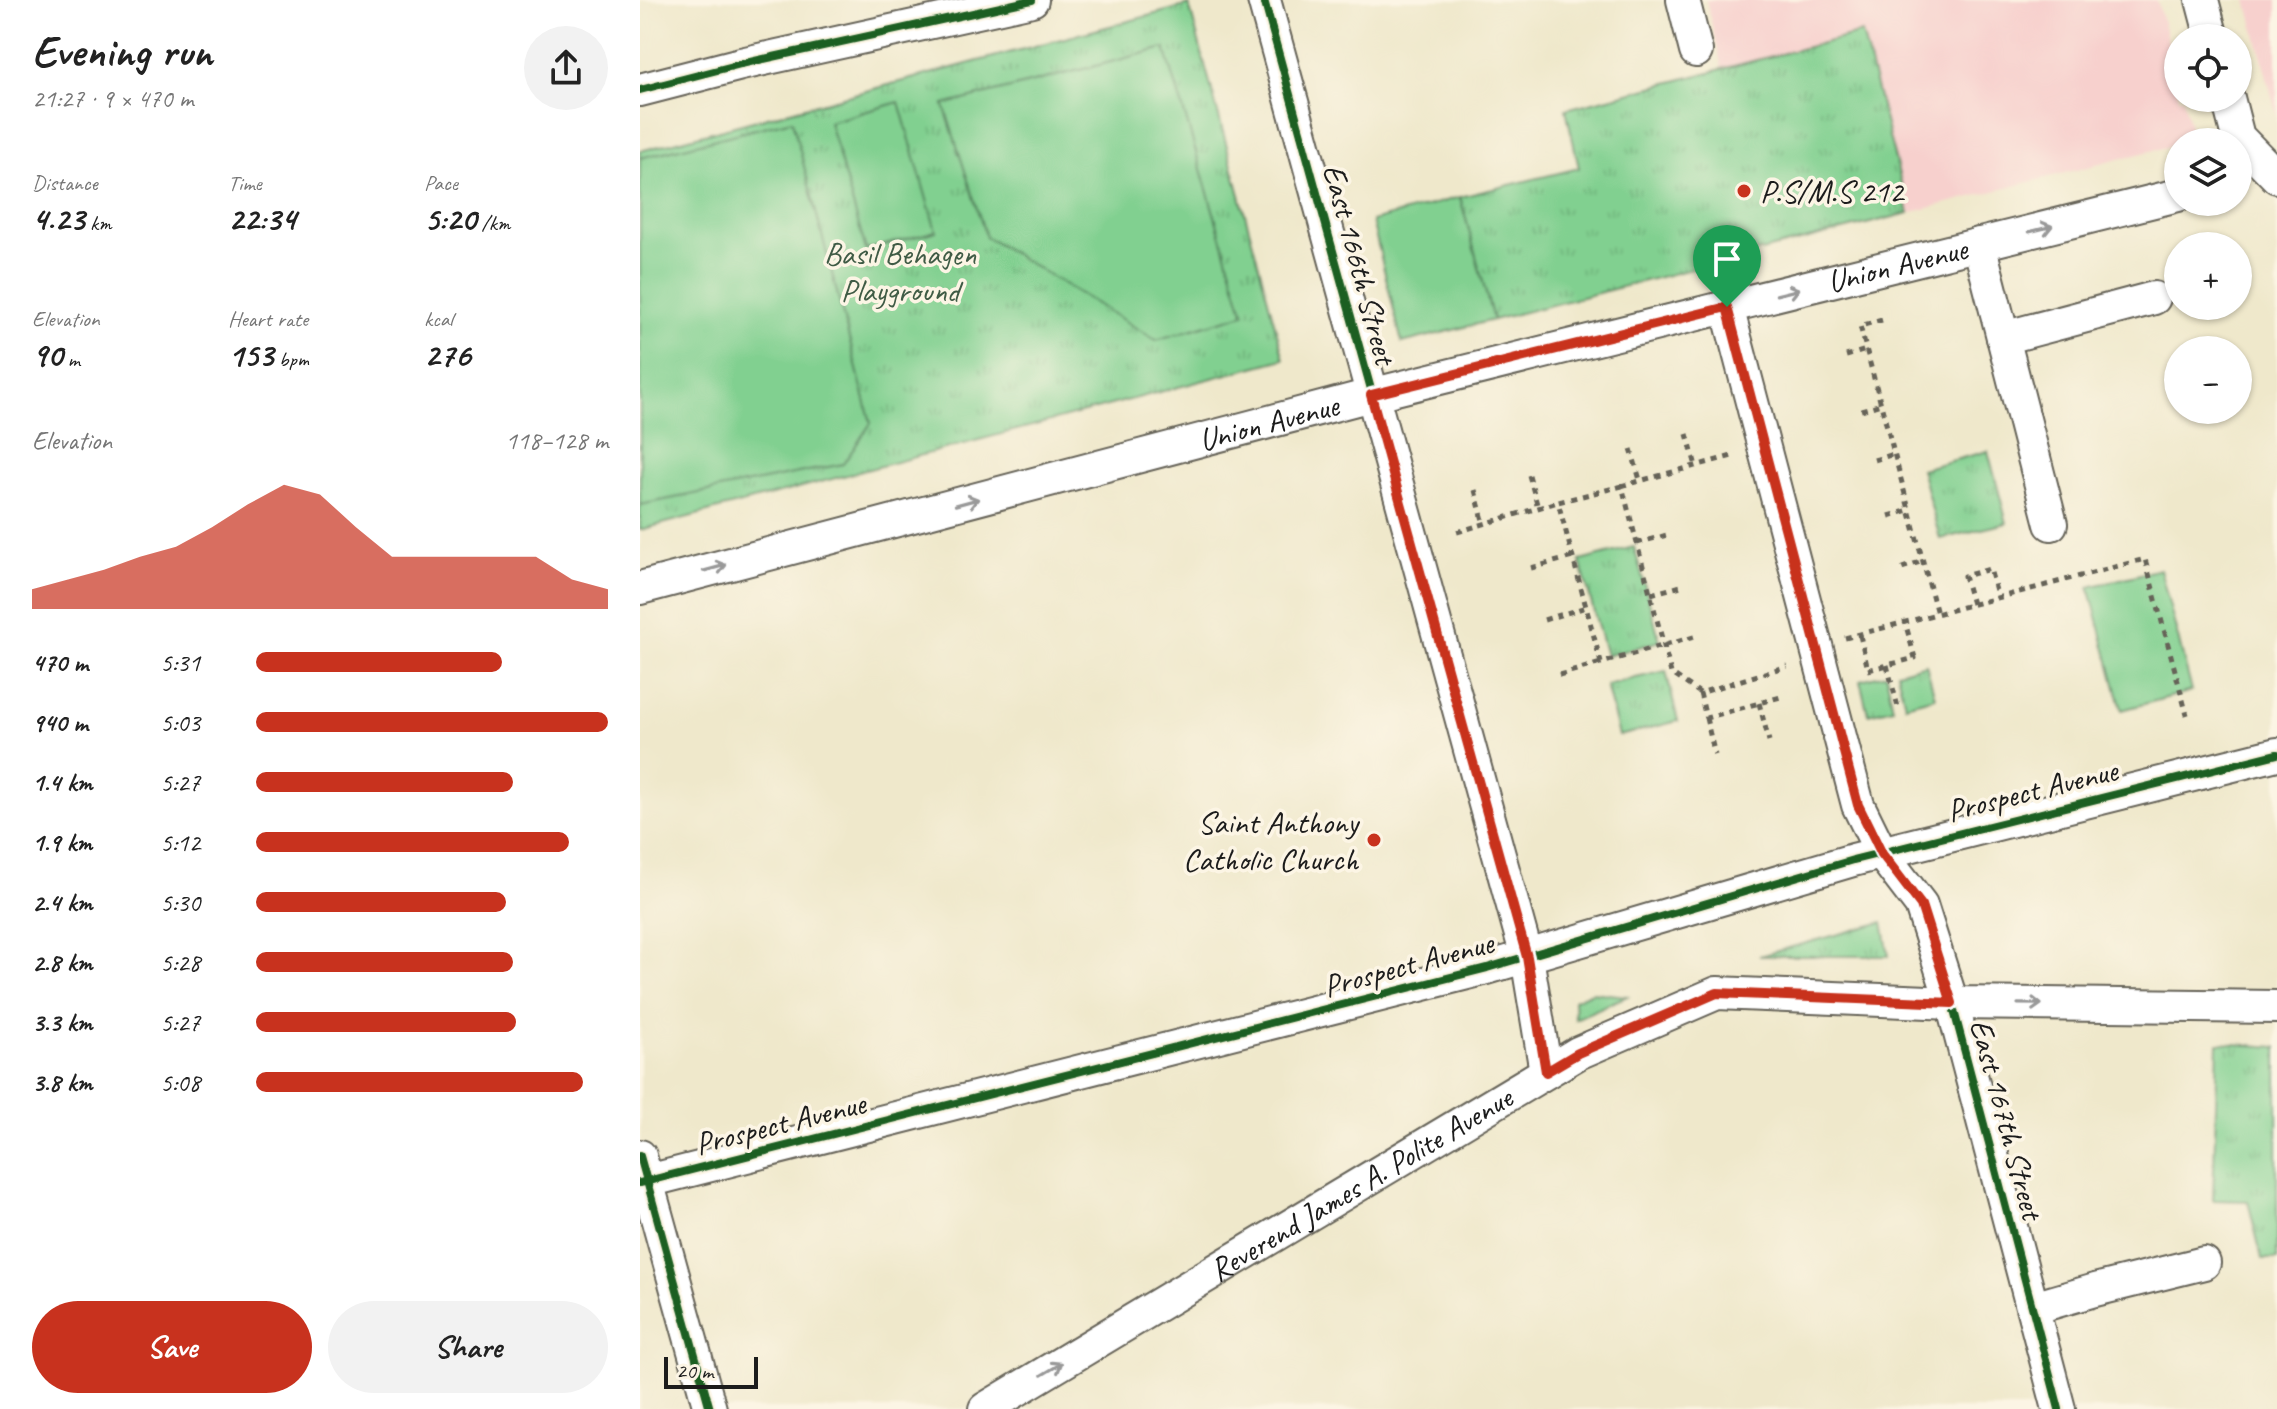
<!DOCTYPE html>
<html lang="en">
<head>
<meta charset="utf-8">
<style>
	body { margin:0; font-family:Caveat,sans-serif; background:#f2f2f2; color:#222; height:100vh; display:flex; flex-direction:column; font-size:30px; white-space:nowrap }
	* { box-sizing:border-box; margin:0 }
	p { font-size:26px; color:#767676 }
	.icon { flex:none; width:44px; height:44px; fill:none; stroke:currentColor; stroke-width:2; stroke-linecap:round; stroke-linejoin:round }
	.map { position:relative; flex:1; overflow:hidden }
	.sheet { display:flex; flex-direction:column; background:#fff; width:640px }
	.sheet>* { flex:none }
	.controls { position:absolute; left:1524px; top:24px; display:grid; gap:16px }
	.controls a { display:grid; place-items:center; width:88px; height:88px; border-radius:50%; background:#fff; box-shadow:0 2px 6px #0004; font-size:40px }
	.scale { position:absolute; left:24px; bottom:20px; width:94px; box-sizing:border-box; padding-left:8px; border:4px solid #1c1c1c; border-top:0; font-size:22px; line-height:28px; white-space:nowrap; color:#1c1c1c; -webkit-text-stroke:6px #fcf5e5; paint-order:stroke }
	.pin { position:absolute; display:grid; place-items:center; width:68px; height:68px; color:#fff; margin:-82px -34px; border-radius:50% 50% 50% 0; rotate:-45deg; box-shadow:0 0 8px #0007 }
	.pin .icon { rotate:45deg }
	.round { display:grid; place-items:center; flex:none; width:84px; height:84px; border-radius:42px; background:#f2f2f2 }
	.head { display:flex; align-items:center; justify-content:space-between; height:136px; padding:0 32px }
	h1 { font-size:44px; font-weight:800; line-height:60px }
	.stats { display:grid; grid-template-columns:repeat(3,1fr); gap:12px; height:136px; padding:8px 32px }
	.stats div { display:grid; align-content:center }
	.stats b { font-size:34px; font-weight:800 }
	.stats small { font-size:22px; font-weight:400 }
	.stats p { font-size:22px }
	.chart { height:224px; padding:16px 32px }
	.chart p { display:flex; justify-content:space-between }
	.chart svg { width:100%; height:144px; margin-top:8px; fill:#c8321e; opacity:.7 }
	.primary-button { display:flex; gap:16px; margin-top:auto; padding:16px 32px }
	.primary-button a { flex:1; height:92px; border-radius:48px; background:#c8321e; color:#fff; font-size:32px; font-weight:800; line-height:92px; text-align:center }
	.primary-button a+a { background:#f2f2f2; color:#222 }
	ul { padding:0 32px; list-style:none; font-size:26px }
	li { display:grid; grid-template-columns:128px 96px 1fr; align-items:center; height:60px }
	li i { height:20px; border-radius:10px; background:#c8321e }
	main { display:flex; flex:1; min-height:0 }
	.map>svg:first-child { display:block }
	.built { fill:#f7d0cd }
	.grass { fill:url(#grass-tufts); stroke:#4e7656; stroke-width:2 }
	.pitch { fill:#81d090; stroke:#4e7656; stroke-width:2 }
	.lines { fill:none; stroke-linecap:round; stroke-linejoin:round }
	.minor-casing { stroke:#666359; stroke-width:36 }
	.path { stroke:#666359; stroke-width:5; stroke-dasharray:6 6; stroke-linecap:butt }
	.minor { stroke:#fff; stroke-width:32 }
	.cycleway-casing { stroke:#fcf5e5; stroke-width:13 }
	.cycleway { stroke:#1b5e20; stroke-width:8 }
	.oneway { stroke:#999 }
	.route-casing { stroke:#fff; stroke-width:16 }
	.route { stroke:#c8321e; stroke-width:10 }
	.poi-dot { fill:#c8321e; stroke:#fcf5e5; stroke-width:3 }
	.labels { text-anchor:middle; stroke-width:7; stroke-linejoin:round; paint-order:stroke }
	.poi-label { font-size:32px; fill:#1c1c1c; stroke:#fcf5e5; text-anchor:start }
	.park-label { font-size:32px; fill:#3f5b45; stroke:#fcf5e5 }
	.street-label { font-size:32px; fill:#1c1c1c; stroke:#fcf5e5 }
</style>
</head>
<body>
<main>
<section class="sheet">
<div class="head"><div><h1>Evening run</h1><p>21:27 · 9 × 470 m</p></div><a class="round"><svg class="icon" aria-label="share" viewBox="0 0 24 24"><path d="M12 15V3M7 8l5-5 5 5M5 13v7h14v-7"/></svg></a></div>
<div class="stats">
<div><p>Distance</p><b>4.23<small> km</small></b></div>
<div><p>Time</p><b>22:34</b></div>
<div><p>Pace</p><b>5:20<small> /km</small></b></div>
</div>
<div class="stats">
<div><p>Elevation</p><b>90<small> m</small></b></div>
<div><p>Heart rate</p><b>153<small> bpm</small></b></div>
<div><p>kcal</p><b>276</b></div>
</div>
<div class="chart"><p><span>Elevation</span>118–128 m</p>
<svg viewBox="0 0 160 44" preserveAspectRatio="none"><path d="M0 44V38L10 35L20 32L30 28L40 25L50 19L60 12L70 6L80 9L90 19L100 28L110 28L120 28L130 28L140 28L150 35L160 38V44z"/></svg>
</div>
<ul>
<li><b>470 m</b>5:31<i style="width:70%"></i></li>
<li><b>940 m</b>5:03<i style="width:100%"></i></li>
<li><b>1.4 km</b>5:27<i style="width:73%"></i></li>
<li><b>1.9 km</b>5:12<i style="width:89%"></i></li>
<li><b>2.4 km</b>5:30<i style="width:71%"></i></li>
<li><b>2.8 km</b>5:28<i style="width:73%"></i></li>
<li><b>3.3 km</b>5:27<i style="width:74%"></i></li>
<li><b>3.8 km</b>5:08<i style="width:93%"></i></li>
</ul>
<div class="primary-button"><a>Save</a><a>Share</a></div>
</section>
<div class="map">
<svg width="1637" height="1409" viewBox="0 0 1637 1409">
	<defs>
		<pattern id="grass-tufts" width="24" height="20" patternUnits="userSpaceOnUse" patternTransform="scale(2)"><rect width="24" height="20" fill="#81d090"/><path d="M3 7l-1-3M5 7V3M7 7l1-3M15 17l-1-3M17 17v-4M19 17l1-3" fill="none" stroke="#6fb27c"/></pattern>
	</defs>
	<rect width="100%" height="100%" fill="#fcf5e5"/>
	<filter id="ink" filterUnits="userSpaceOnUse"><feTurbulence type="fractalNoise" baseFrequency=".0125" numOctaves="2"/><feDisplacementMap in="SourceGraphic" scale="16" xChannelSelector="R" yChannelSelector="G"/><feConvolveMatrix kernelMatrix="1 2 1 2 8 2 1 2 1" color-interpolation-filters="sRGB"/></filter>
	<filter id="wash" filterUnits="userSpaceOnUse"><feTurbulence type="fractalNoise" baseFrequency=".006" numOctaves="4" result="noise"/><feDisplacementMap in="SourceGraphic" scale="32" xChannelSelector="R" yChannelSelector="G"/><feGaussianBlur stdDeviation="1.8" result="paint"/><feColorMatrix in="noise" values="0 0 0 0 0 0 0 0 0 0 0 0 0 0 0 0 0 1.4 0 .05"/><feComposite in="paint" operator="in"/></filter>
	<g filter="url(#wash)">
		<rect width="100%" height="100%" fill="#efe8cb"/>
		<g class="built">
			<polygon points="1066,0 1517,0 1538,80 1538,98 1543,98 1553,140 1538,142 1538,144 762,343 732,221 939,168 926,109 1082,68"/>
			<polygon points="1607,0 1637,0 1637,116"/>
		</g>
		<g class="grass">
			<polygon points="549,5 644,359 0,530 0,151"/>
			<polygon points="1222,33 1269,213 853,320 820,197 939,168 926,109"/>
			<polygon points="1348,451 1367,523 1300,539 1281,469"/>
			<polygon points="994,547 1020,641 966,656 940,561"/>
			<polygon points="1286,664 1295,697 1265,705 1257,672"/>
			<polygon points="1026,671 1038,721 979,736 966,685"/>
			<polygon points="1246,674 1253,708 1228,714 1220,680"/>
			<polygon points="1243,922 1249,956 1119,956"/>
			<polygon points="952,992 987,996 935,1019 934,1000"/>
			<polygon points="1578,1043 1637,1047 1637,1259 1622,1259 1608,1201 1573,1200"/>
		</g>
		<g class="pitch">
			<polygon points="525,48 604,314 516,340 346,237 304,105"/>
			<polygon points="259,102 296,231 226,250 189,122"/>
			<polygon points="152,120 231,423 203,464 0,505 0,158"/>
			<polygon points="820,197 853,320 762,343 732,221"/>
			<polygon points="1520,569 1552,691 1482,710 1449,587"/>
		</g>
	</g>
	<g filter="url(#ink)">
		<g class="lines">
			<defs>
				<g id="minor">
					<polyline points="624,0 887,957 906,1072"/>
					<polyline points="1043,0 1056,51"/>
					<polyline points="1562,0 1572,38"/>
					<polyline points="0,90 101,64 392,0"/>
					<polyline points="1588,98 1598,137 1637,177"/>
					<polyline points="1339,244 1411,524"/>
					<polyline points="1087,307 1218,805 1242,854 1281,905 1312,1003 1419,1409"/>
					<polyline points="1363,338 1514,298"/>
					<path id="s1" d="M0,588L731,395L1538,195"/>
					<polyline points="0,1156 70,1409"/>
					<polyline points="0,1183 847,968 1213,860 1637,754"/>
					<polyline points="1393,1308 1455,1290 1564,1263"/>
					<path id="s2" d="M345,1409L938,1053L1077,993L1312,1003L1637,1007"/>
				</g>
			</defs>
			<use href="#minor" class="minor-casing"/>
			<g class="path">
				<polyline points="1242,320 1220,326 1297,614"/>
				<polyline points="1206,356 1226,350"/>
				<polyline points="1221,410 1241,404"/>
				<polyline points="1047,434 1056,466"/>
				<polyline points="991,449 1000,480"/>
				<polyline points="1234,460 1254,454"/>
				<polyline points="889,475 898,508"/>
				<polyline points="981,486 1092,456"/>
				<polyline points="835,490 844,524"/>
				<polyline points="1249,516 1269,510"/>
				<polyline points="817,532 918,502"/>
				<polyline points="997,543 1027,535"/>
				<polyline points="891,568 933,557"/>
				<polyline points="1262,568 1283,561"/>
				<polyline points="1011,594 1041,586"/>
				<polyline points="1332,604 1324,576 1350,569 1358,598"/>
				<polyline points="904,620 946,607"/>
				<polyline points="1220,635 1228,670 1275,658 1265,622"/>
				<polyline points="1054,637 961,663 918,502 982,486 1031,673 1060,693 1147,666"/>
				<polyline points="1205,638 1505,559 1547,715"/>
				<polyline points="1247,665 1259,711"/>
				<polyline points="919,675 961,663"/>
				<polyline points="1060,693 1066,718 1144,696"/>
				<polyline points="1119,703 1129,741"/>
				<polyline points="1066,718 1075,755"/>
			</g>
			<use href="#minor" class="minor"/>
			<defs>
				<g id="cycleway">
					<polyline points="624,0 887,957"/>
					<polyline points="0,90 101,64 392,0"/>
					<polyline points="1242,854 1281,905 1312,1003 1419,1409"/>
					<polyline points="0,1156 70,1409"/>
					<polyline points="0,1183 847,968 1213,860 1637,754"/>
				</g>
			</defs>
			<use href="#cycleway" class="cycleway-casing"/>
			<use href="#cycleway" class="cycleway"/>
		</g>
		<defs><path id="oneway-shaft" d="M-6 0H5M1.5-3L5.5 0L1.5 3" fill="none" stroke-width="1.6" stroke-linecap="round" stroke-linejoin="round" transform="scale(2)"/></defs>
		<g class="oneway">
			<use href="#oneway-shaft" transform="translate(1401 229) rotate(-14)"/>
			<use href="#oneway-shaft" transform="translate(1148 292) rotate(-14)"/>
			<use href="#oneway-shaft" transform="translate(327 502) rotate(-15)"/>
			<use href="#oneway-shaft" transform="translate(75 568) rotate(-15)"/>
			<use href="#oneway-shaft" transform="translate(1390 1004) rotate(1)"/>
			<use href="#oneway-shaft" transform="translate(412 1369) rotate(-31)"/>
		</g>
	</g>
	<g class="lines" filter="url(#ink)">
		<defs>
			<polygon id="route" points="1087,307 1218,805 1242,854 1281,905 1312,1003 1077,993 938,1053 906,1072 887,957 731,395"/>
		</defs>
		<use href="#route" class="route-casing"/>
		<use href="#route" class="route"/>
	</g>
	<g class="poi-dot">
		<circle cx="1104" cy="191" r="8"/>
		<circle cx="734" cy="840" r="8"/>
	</g>
	<g class="labels">
		<g class="poi-label">
			<text x="1120" y="202">P.S/M.S 212</text>
			<text x="718" y="833" text-anchor="end">Saint Anthony<tspan x="718" dy="37">Catholic Church</tspan></text>
		</g>
		<g class="park-label">
			<text x="260" y="264">Basil Behagen<tspan x="260" dy="37">Playground</tspan></text>
		</g>
		<g class="street-label">
			<text transform="translate(720 264) rotate(75)" y="11">East 166th Street</text>
			<text dy="11" stroke="none"><textPath href="#s1" startOffset="1298">Union Avenue</textPath></text>
			<text dy="11" stroke="none"><textPath href="#s1" startOffset="650">Union Avenue</textPath></text>
			<text transform="translate(1392 790) rotate(-14)" y="11">Prospect Avenue</text>
			<text transform="translate(768 964) rotate(-15)" y="11">Prospect Avenue</text>
			<text transform="translate(1367 1119) rotate(75)" y="11">East 167th Street</text>
			<text transform="translate(140 1123) rotate(-14)" y="11">Prospect Avenue</text>
			<text dy="11" stroke="none"><textPath href="#s2" startOffset="438">Reverend James A. Polite Avenue</textPath></text>
		</g>
	</g>
</svg>
<div class="controls">
<a><svg class="icon" aria-label="locate" viewBox="0 0 24 24"><circle cx="12" cy="12" r="6"/><path d="M12 2v4M12 18v4M2 12h4M18 12h4"/></svg></a>
<a><svg class="icon" aria-label="layers" viewBox="0 0 24 24"><path d="M12 4l9 5-9 5-9-5zM3 14l9 5 9-5"/></svg></a>
<a>+</a>
<a>−</a>
</div>
<div class="scale">20 m</div>
<div class="pin" style="left:1087px;top:307px;background:#1e9e55"><svg class="icon" aria-label="arrive" viewBox="0 0 24 24"><path d="M6 21V4h12l-3 4 3 4H6"/></svg></div>
</div>
</main>
</body>
</html>
